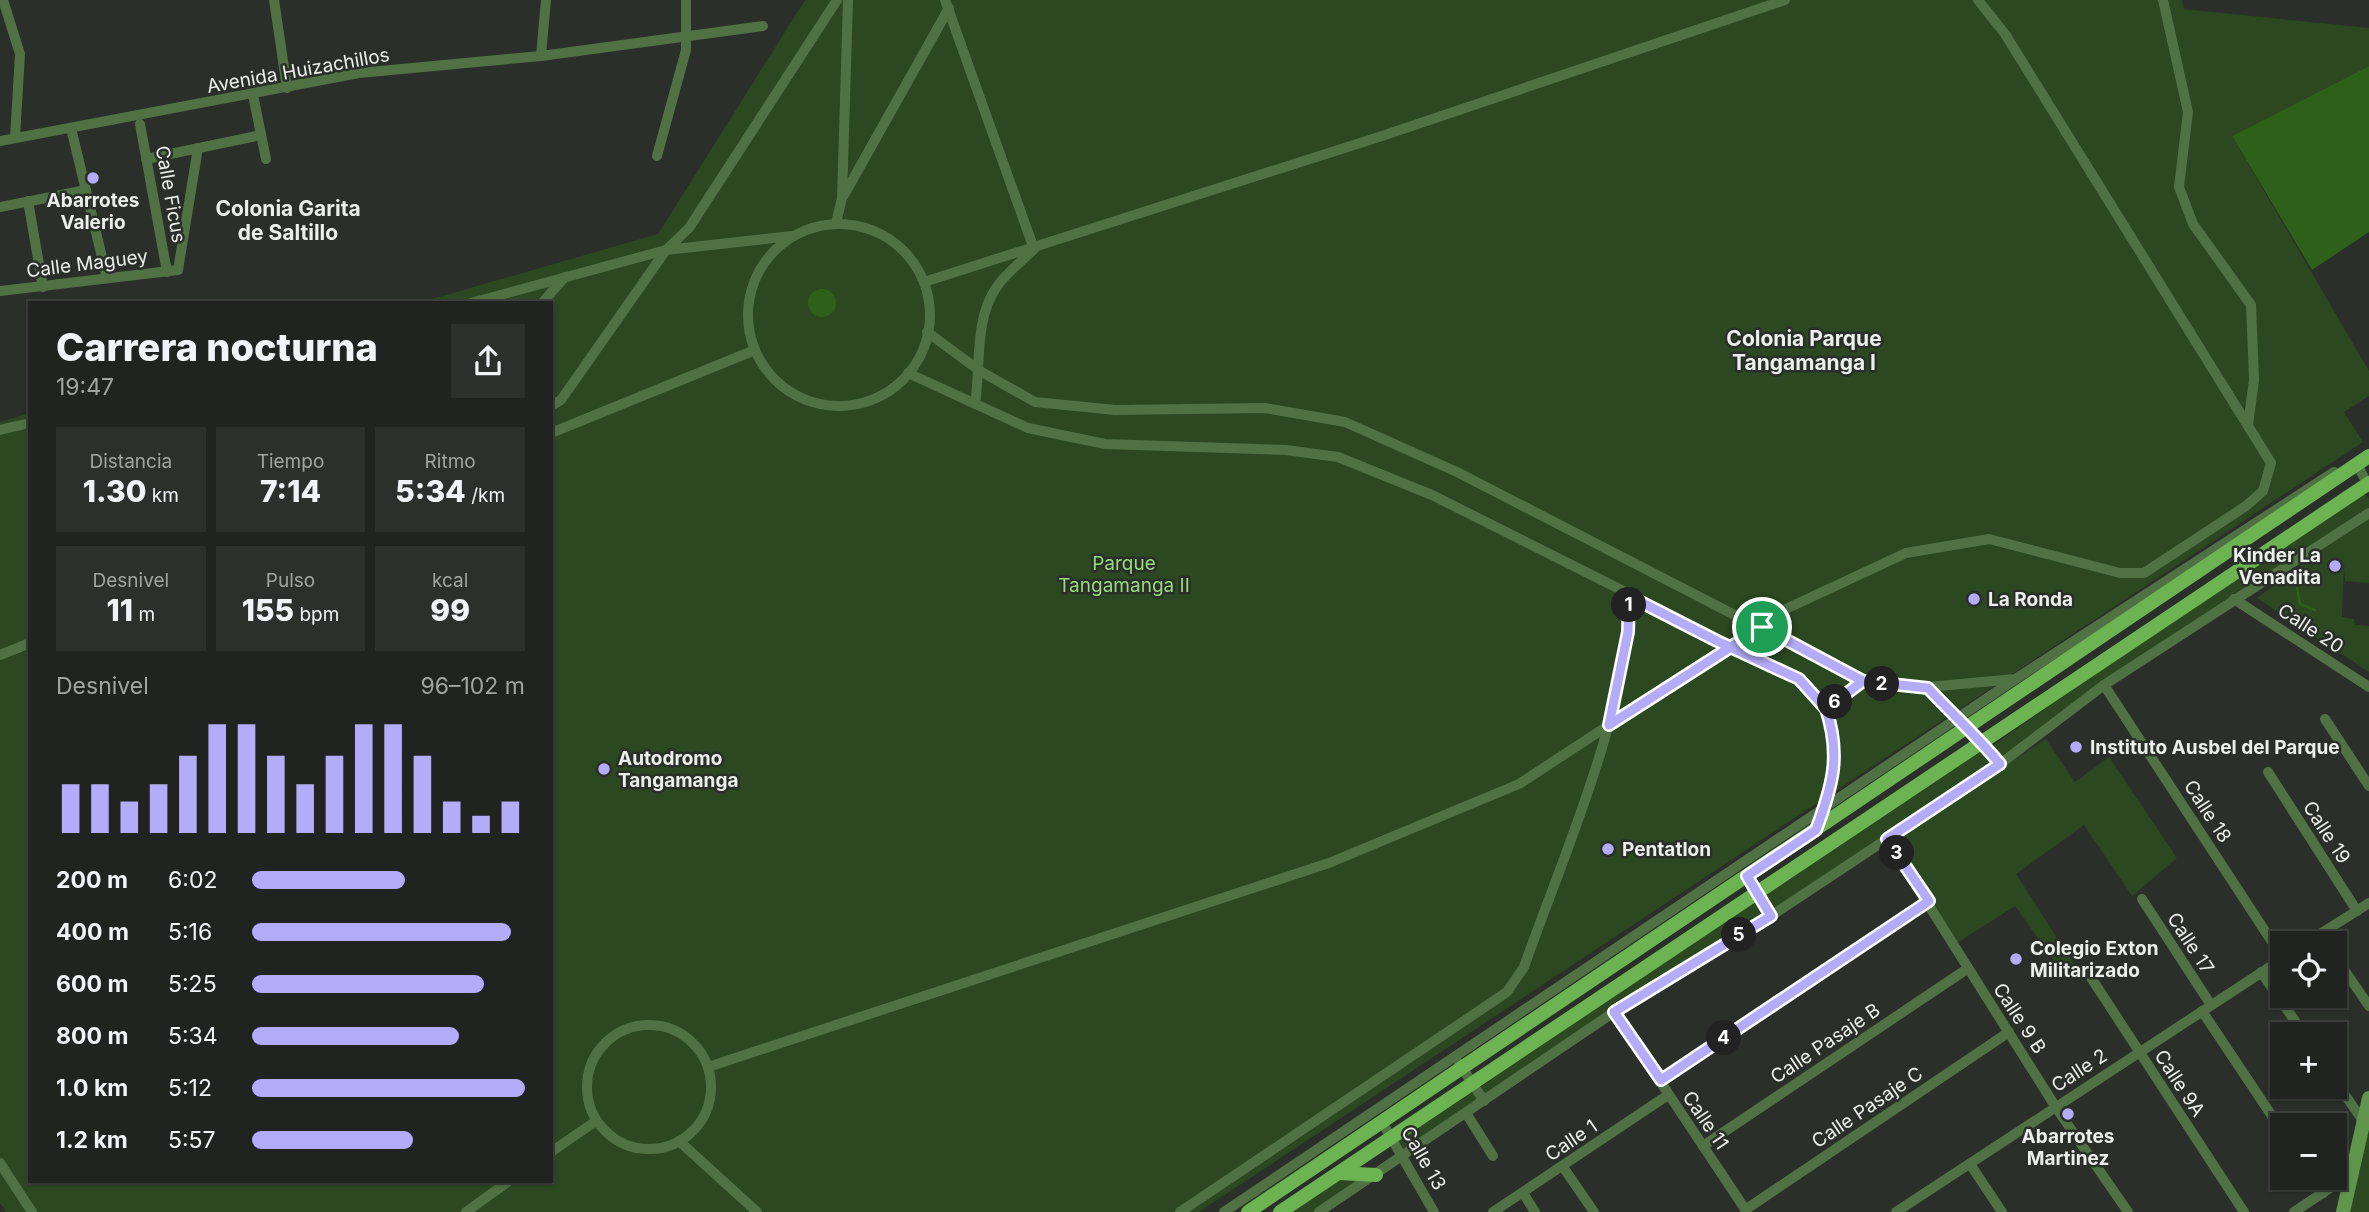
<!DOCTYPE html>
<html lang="es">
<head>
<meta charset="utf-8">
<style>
	body { margin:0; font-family:Inter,sans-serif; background:#2d2f2c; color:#f1f3f6; height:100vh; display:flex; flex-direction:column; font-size:26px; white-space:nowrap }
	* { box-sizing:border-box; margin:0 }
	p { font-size:23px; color:#a2a4a4 }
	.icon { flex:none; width:38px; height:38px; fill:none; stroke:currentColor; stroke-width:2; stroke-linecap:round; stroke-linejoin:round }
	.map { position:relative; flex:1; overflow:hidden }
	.details { position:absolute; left:28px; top:301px; width:525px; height:882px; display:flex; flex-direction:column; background:#20231f; border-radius:0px; box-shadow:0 2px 5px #0004,0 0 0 2px #3d403d }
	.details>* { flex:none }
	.buttons { position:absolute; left:2270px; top:931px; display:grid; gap:14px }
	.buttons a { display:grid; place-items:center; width:77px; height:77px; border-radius:0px; background:#20231f; box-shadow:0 2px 5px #0004,0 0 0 2px #3d403d; font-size:35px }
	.pin { position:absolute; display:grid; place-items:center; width:60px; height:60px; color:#fff; margin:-30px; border:4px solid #fff; border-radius:50%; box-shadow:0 2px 7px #0007 }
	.km { position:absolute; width:35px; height:35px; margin:-18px; border-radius:50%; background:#222; color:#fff; font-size:19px; line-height:35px; text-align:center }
	.round { display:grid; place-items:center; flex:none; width:74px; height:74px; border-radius:0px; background:#2d2f2c }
	.overview { display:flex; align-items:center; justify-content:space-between; height:119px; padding:0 28px }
	h1 { font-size:38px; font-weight:800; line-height:52px }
	.figures { display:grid; grid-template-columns:repeat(3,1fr); gap:10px; height:119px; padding:7px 28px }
	.figures div { display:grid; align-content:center; border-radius:0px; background:#2d2f2c; text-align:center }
	.figures b { font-size:30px; font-weight:800 }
	.figures small { font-size:19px; font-weight:400 }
	.figures p { font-size:19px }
	.chart { height:196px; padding:14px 28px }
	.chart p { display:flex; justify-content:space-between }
	.chart svg { width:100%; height:126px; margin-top:7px; stroke:#b4acf9; stroke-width:6 }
	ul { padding:0 28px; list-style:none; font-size:23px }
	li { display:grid; grid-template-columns:112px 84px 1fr; align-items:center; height:52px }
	li i { height:18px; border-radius:9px; background:#b4acf9 }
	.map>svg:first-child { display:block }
	.green { fill:#2b4821 }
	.water { fill:#2e6019 }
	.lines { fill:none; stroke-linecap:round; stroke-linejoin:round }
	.stream { stroke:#2e6019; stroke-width:2.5 }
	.street { stroke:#4f7143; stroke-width:10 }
	.secondary { stroke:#60964c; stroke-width:14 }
	.primary { stroke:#6cb352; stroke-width:14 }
	.route-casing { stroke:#fff; stroke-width:14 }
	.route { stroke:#b4acf9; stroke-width:9 }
	.poi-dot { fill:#b4acf9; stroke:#2a2f29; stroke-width:2.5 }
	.labels { text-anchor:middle; stroke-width:5; stroke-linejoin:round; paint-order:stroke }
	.street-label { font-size:19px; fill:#ecefeb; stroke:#2a2f29 }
	.poi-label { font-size:19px; font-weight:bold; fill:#ecefeb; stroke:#2a2f29; text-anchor:start }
	.park-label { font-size:19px; fill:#96dc7d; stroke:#2a2f29 }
	.neighbourhood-label { font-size:21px; font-weight:bold; fill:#ecefeb; stroke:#2a2f29 }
</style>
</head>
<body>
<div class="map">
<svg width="2369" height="1212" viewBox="0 0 2369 1212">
	<rect width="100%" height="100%" fill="#2a2f29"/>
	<g class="green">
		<polygon points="805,0 2182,0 2184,9 2369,28 2369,66 2232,136 2369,371 2369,396 2344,412 2363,442 1199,1212 6,1212 0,1203 0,422 30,413 30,1181 551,1181 551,303 418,303 658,234"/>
		<polygon points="2360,488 2369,499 2369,507 2001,757 1992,746"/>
		<polygon points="2369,514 2369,583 2345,581 2344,564 2342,617 2354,619 2355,625 2369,626 2369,672 2257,598"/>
		<polygon points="2046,739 2075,782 2109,757 2177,858 2132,896 2084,825 2016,874 2077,969 2067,979 2015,906 1957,943 1891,840"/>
		<polygon points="1982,749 1994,764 1769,913 1763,896"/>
		<polygon points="1757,899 1765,913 1486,1098 1480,1087"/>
		<polygon points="1472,1090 1480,1101 1405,1151 1399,1140"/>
		<polygon points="2369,1114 2369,1212 2346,1212"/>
		<polygon points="1343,1177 1365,1178 1314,1212 1291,1212"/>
	</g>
	<g class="water">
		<polygon points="2369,66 2369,232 2312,270 2232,136"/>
		<circle cx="822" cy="303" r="14"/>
	</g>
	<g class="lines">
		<polyline class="stream" points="2297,588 2300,604 2315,610"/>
		<g class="street">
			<polyline points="3,0 20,54 15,138"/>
			<polyline points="274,0 287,88"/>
			<path d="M945,0L1034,249C1022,261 1005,274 996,288C974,320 981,367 975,404"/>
			<polyline points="2163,0 2188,112 2179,187 2193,224 2251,305 2254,380 2248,425"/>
			<polyline points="541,56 546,0"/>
			<polyline points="253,95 266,159"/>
			<polyline points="140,124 167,272"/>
			<polyline points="71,128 107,278"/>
			<polyline points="0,141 359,73 541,56 763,26"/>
			<polyline points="657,156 686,50 686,0"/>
			<polyline points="146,159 261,135"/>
			<polyline points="844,195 949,8"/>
			<polyline points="28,201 43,287"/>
			<polyline points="0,207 86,190"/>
			<polyline points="836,223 842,198 848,0"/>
			<circle cx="839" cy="315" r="91"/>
			<polyline points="924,282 1382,136 1785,0"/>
			<polyline points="0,291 178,270 198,148"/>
			<polyline points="471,303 666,250 689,228 837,0"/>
			<polyline points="542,303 565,277"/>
			<polyline points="927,332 980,371 1035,402 1115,410 1265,408 1345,422 1457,472 1863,681 1928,687 2015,679"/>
			<path d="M908,373L1028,428L1105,444L1286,450L1338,457L1432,495L1799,679C1807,688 1818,698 1825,708C1844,739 1833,780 1823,812"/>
			<polyline points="551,406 561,400 666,250 792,236"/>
			<polyline points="0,430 30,423"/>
			<polyline points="551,433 755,350"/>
			<polyline points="2351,466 2357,464 2369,487"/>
			<polyline points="2234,599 2369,687"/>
			<polyline points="0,655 30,643"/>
			<polyline points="2104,685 2282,957"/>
			<path d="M1928,687C1952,714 1978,737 2000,764"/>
			<polyline points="1826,709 1863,681"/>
			<polyline points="2325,719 2369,786"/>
			<polyline points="2268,772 2357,911"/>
			<polyline points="1887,839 2055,1106 2128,1212"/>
			<polyline points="1747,876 1771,916"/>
			<polyline points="2142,899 2211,1005"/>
			<polyline points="2320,934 2327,943"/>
			<polyline points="2306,943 2369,903"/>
			<polyline points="2334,955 2369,1006"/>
			<polyline points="2261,972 2304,1034"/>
			<polyline points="2088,973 2244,1212"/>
			<polyline points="2202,1011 2282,1131"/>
			<polyline points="1614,1012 1747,1212"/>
			<circle cx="649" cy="1087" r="62"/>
			<polyline points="1459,1063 1484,1101"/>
			<polyline points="708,1067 1329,863 1519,784 1788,608 1906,553 1989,539 2120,573 2144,573 2246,506 2263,491 2271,463 2005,34 1978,0"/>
			<polyline points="2334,1079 2363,1121"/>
			<polyline points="1661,1080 1929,901"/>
			<polyline points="1466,1113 1493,1156"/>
			<polyline points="1382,1122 1434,1212"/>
			<polyline points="679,1141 757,1212"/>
			<polyline points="1703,1146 1967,969"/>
			<polyline points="551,1152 596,1121"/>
			<polyline points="0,1163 32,1212"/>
			<polyline points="1970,1164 2002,1212"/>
			<polyline points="1563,1167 1594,1212"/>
			<polyline points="2313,1178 2323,1193"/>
			<polyline points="1523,1193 1535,1212"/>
			<polyline points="1745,1210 2009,1032"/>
			<polyline points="466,1212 509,1181"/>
			<path d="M1180,1212L1507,992L1524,967C1564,853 1627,716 1629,596"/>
			<polyline points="1224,1212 2017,678 2334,472"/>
			<polyline points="1319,1212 1614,1012 1771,916 2000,764 2104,685 2369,513"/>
			<polyline points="1493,1212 1668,1095"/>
			<polyline points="1896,1212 2282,959"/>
			<polyline points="2294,1212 2351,1174"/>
		</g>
		<polyline class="secondary" points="2343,1212 2369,1098"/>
		<g class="primary">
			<polyline points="1339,1173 1376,1175"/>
			<polyline points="1248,1212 2369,456"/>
			<polyline points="1280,1212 2369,483"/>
		</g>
	</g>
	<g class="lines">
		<defs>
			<path id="route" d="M1762,627L1609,725L1628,632L1629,596L1717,641L1799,679L1826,709L1863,681L1928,688C1952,714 1978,737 2000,764L1887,839L1929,901L1661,1080L1614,1012L1771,916L1747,876L1816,830C1833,785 1841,755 1826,709L1863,681L1762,627"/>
		</defs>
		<use href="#route" class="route-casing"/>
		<use href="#route" class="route"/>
	</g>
	<g class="poi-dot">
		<circle cx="93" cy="178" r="7"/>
		<circle cx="2335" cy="566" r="7"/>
		<circle cx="1974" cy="599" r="7"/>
		<circle cx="2076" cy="747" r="7"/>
		<circle cx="604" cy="769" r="7"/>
		<circle cx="1608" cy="849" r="7"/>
		<circle cx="2016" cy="959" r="7"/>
		<circle cx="2068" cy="1114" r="7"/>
	</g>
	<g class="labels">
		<g class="street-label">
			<text transform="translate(298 70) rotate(-10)" y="7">Avenida Huizachillos</text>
			<text transform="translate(171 194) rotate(80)" y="7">Calle Ficus</text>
			<text transform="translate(87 263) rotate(-7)" y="7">Calle Maguey</text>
			<text transform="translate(2311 628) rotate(33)" y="7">Calle 20</text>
			<text transform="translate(2208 811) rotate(57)" y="7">Calle 18</text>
			<text transform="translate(2327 832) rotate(57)" y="7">Calle 19</text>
			<text transform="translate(2191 943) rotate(57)" y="7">Calle 17</text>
			<text transform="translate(2020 1018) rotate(57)" y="7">Calle 9 B</text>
			<text transform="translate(1825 1043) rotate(-34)" y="7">Calle Pasaje B</text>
			<text transform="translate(2079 1070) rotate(-33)" y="7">Calle 2</text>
			<text transform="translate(2180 1083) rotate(57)" y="7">Calle 9A</text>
			<text transform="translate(1867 1107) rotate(-34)" y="7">Calle Pasaje C</text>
			<text transform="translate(1706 1120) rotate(56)" y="7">Calle 11</text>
			<text transform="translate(1571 1140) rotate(-34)" y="7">Calle 1</text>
			<text transform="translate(1424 1158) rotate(60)" y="7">Calle 13</text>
		</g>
		<g class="poi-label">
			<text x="93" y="207" text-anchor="middle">Abarrotes<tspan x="93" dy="22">Valerio</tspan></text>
			<text x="2321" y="562" text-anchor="end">Kinder La<tspan x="2321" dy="22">Venadita</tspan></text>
			<text x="1988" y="606">La Ronda</text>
			<text x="2090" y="754">Instituto Ausbel del Parque</text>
			<text x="618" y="765">Autodromo<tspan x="618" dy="22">Tangamanga</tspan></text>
			<text x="1622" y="856">Pentatlon</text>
			<text x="2030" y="955">Colegio Exton<tspan x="2030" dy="22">Militarizado</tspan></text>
			<text x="2068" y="1143" text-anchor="middle">Abarrotes<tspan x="2068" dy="22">Martinez</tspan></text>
		</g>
		<g class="park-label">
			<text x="1124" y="570">Parque<tspan x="1124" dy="22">Tangamanga II</tspan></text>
		</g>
		<g class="neighbourhood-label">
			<text x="288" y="216">Colonia Garita<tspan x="288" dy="24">de Saltillo</tspan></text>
			<text x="1804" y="346">Colonia Parque<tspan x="1804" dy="24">Tangamanga I</tspan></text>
		</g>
	</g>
</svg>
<div class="buttons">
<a><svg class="icon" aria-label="locate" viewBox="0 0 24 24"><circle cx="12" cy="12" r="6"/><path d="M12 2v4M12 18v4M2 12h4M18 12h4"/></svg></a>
<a>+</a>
<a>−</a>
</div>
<div class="pin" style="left:1762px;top:627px;background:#1e9e55"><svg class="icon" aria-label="arrive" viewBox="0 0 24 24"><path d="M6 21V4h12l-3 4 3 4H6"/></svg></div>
<b class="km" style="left:1629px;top:605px">1</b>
<b class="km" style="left:1882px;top:684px">2</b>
<b class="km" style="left:1897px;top:853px">3</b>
<b class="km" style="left:1724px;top:1038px">4</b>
<b class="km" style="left:1739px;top:935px">5</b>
<b class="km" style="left:1835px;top:702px">6</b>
<section class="details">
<div class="overview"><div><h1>Carrera nocturna</h1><p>19:47</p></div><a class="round"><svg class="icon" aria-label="share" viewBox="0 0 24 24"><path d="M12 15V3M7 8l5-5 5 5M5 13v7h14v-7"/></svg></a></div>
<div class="figures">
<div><p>Distancia</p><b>1.30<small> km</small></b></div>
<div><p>Tiempo</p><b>7:14</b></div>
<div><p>Ritmo</p><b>5:34<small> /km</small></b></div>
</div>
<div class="figures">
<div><p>Desnivel</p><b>11<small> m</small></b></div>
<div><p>Pulso</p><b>155<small> bpm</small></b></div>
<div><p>kcal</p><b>99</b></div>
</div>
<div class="chart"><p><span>Desnivel</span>96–102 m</p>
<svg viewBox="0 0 160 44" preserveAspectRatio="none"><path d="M5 44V27M15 44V27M25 44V33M35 44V27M45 44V17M55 44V6M65 44V6M75 44V17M85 44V27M95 44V17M105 44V6M115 44V6M125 44V17M135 44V33M145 44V38M155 44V33"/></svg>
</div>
<ul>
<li><b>200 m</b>6:02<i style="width:56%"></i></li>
<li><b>400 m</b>5:16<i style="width:95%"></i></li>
<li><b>600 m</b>5:25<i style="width:85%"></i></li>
<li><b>800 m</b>5:34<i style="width:76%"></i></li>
<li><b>1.0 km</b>5:12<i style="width:100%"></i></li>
<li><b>1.2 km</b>5:57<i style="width:59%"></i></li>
</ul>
</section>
</div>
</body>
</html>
